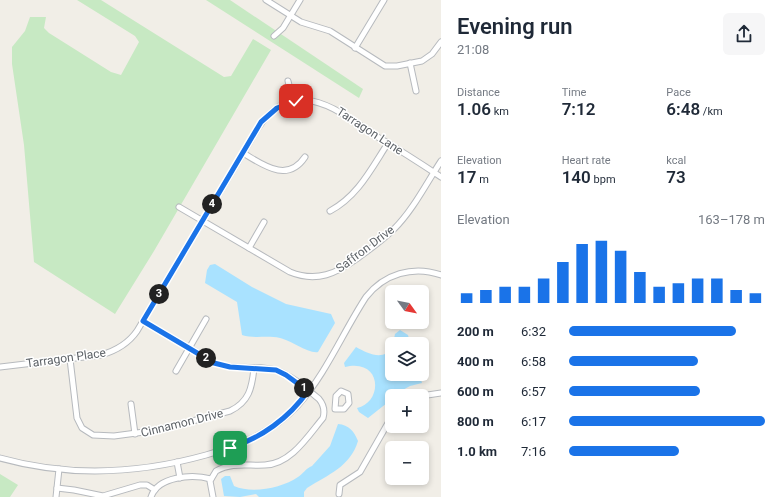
<!DOCTYPE html>
<html lang="en">
<head>
<meta charset="utf-8">
<style>
	body { margin:0; font-family:Roboto,sans-serif; background:#f6f6f7; color:#1f2937; height:100vh; display:flex; flex-direction:column; font-size:15px; white-space:nowrap }
	* { box-sizing:border-box; margin:0 }
	p { font-size:13px; color:#747a83 }
	.icon { flex:none; width:22px; height:22px; fill:none; stroke:currentColor; stroke-width:2; stroke-linecap:round; stroke-linejoin:round }
	.map { position:relative; flex:1; overflow:hidden }
	.panel { display:flex; flex-direction:column; background:#fff; width:340px }
	.panel>* { flex:none }
	.needle { width:26px; rotate:123deg }
	.controls { position:absolute; left:385px; top:285px; display:grid; gap:8px }
	.controls a { display:grid; place-items:center; width:44px; height:44px; border-radius:6px; background:#fff; box-shadow:0 2px 6px #0003; font-size:20px }
	.pin { position:absolute; display:grid; place-items:center; width:34px; height:34px; color:#fff; margin:-17px; border-radius:8px; box-shadow:0 2px 6px #0006 }
	.km { position:absolute; width:20px; height:20px; margin:-10px; border-radius:50%; background:#222; color:#fff; font-size:11px; line-height:20px; text-align:center }
	.round { display:grid; place-items:center; flex:none; width:42px; height:42px; border-radius:6px; background:#f6f6f7 }
	.summary { display:flex; align-items:center; justify-content:space-between; height:68px; padding:0 16px }
	h1 { font-size:22px; font-weight:600; line-height:30px }
	.metrics { display:grid; grid-template-columns:repeat(3,1fr); gap:6px; height:68px; padding:4px 16px }
	.metrics div { display:grid; align-content:center }
	.metrics b { font-size:17px; font-weight:600 }
	.metrics small { font-size:11px; font-weight:400 }
	.metrics p { font-size:11px }
	.chart { height:112px; padding:8px 16px }
	.chart p { display:flex; justify-content:space-between }
	.chart svg { width:100%; height:72px; margin-top:4px; stroke:#1a73e8; stroke-width:6 }
	ul { padding:0 16px; list-style:none; font-size:13px }
	li { display:grid; grid-template-columns:64px 48px 1fr; align-items:center; height:30px }
	li i { height:10px; border-radius:5px; background:#1a73e8 }
	main { display:flex; flex:1; min-height:0 }
	.map>svg:first-child { display:block }
	.green { fill:#c7e9c3 }
	.water { fill:#a9e2ff }
	.lines { fill:none; stroke-linecap:round; stroke-linejoin:round }
	.minor-casing { stroke:#b7babe; stroke-width:7 }
	.minor { stroke:#fff; stroke-width:5 }
	.route-casing { stroke:#fff; stroke-width:8 }
	.route { stroke:#1a73e8; stroke-width:5 }
	.labels { text-anchor:middle; stroke-width:3; stroke-linejoin:round; paint-order:stroke }
	.street-label { font-size:12px; fill:#5e6368; stroke:#fff }
</style>
</head>
<body>
<main>
<div class="map">
<svg width="441" height="497" viewBox="0 0 441 497">
	<rect width="100%" height="100%" fill="#f1eee7"/>
	<g class="green">
		<polygon points="77,0 101,0 224,77 231,76 253,39 271,50 154,251 115,314 34,262 24,145 12,64 12,47 25,31 30,17 46,17 44,28 49,33 111,72 121,75 139,42 135,36"/>
		<polygon points="206,0 230,0 363,89 359,98"/>
		<polygon points="0,474 18,485 10,497 0,497"/>
	</g>
	<g class="water">
		<path d="M215,264L252,287L286,304L331,314L335,323L318,352C309,354 290,340 280,338C267,335 254,339 242,335L237,302L205,283L207,270L210,265Z"/>
		<polygon points="400,330 408,335 409,339 406,344 393,344 395,334"/>
		<path d="M356,347C367,353 384,362 392,347V374H419L422,383L410,386L392,396V399L368,418L359,412L357,408C383,403 383,358 345,367L344,363Z"/>
		<path d="M338,424C349,425 354,431 358,441C350,467 329,474 307,488L304,492V497H259L256,494L240,497L224,496L221,479L225,476H230L234,486C252,494 282,488 298,477C303,474 306,468 312,466L330,446Z"/>
	</g>
	<g class="lines">
		<defs>
			<g id="minor">
				<polyline points="266,0 301,22 330,31 385,66 397,66 422,61 432,54 441,42"/>
				<polyline points="274,36 283,28 300,0"/>
				<polyline points="355,48 384,0"/>
				<polyline points="410,63 416,91"/>
				<polyline points="288,81 293,101"/>
				<path d="M243,153C262,164 287,184 305,157"/>
				<path d="M179,207L290,272C317,283 337,273 358,258C370,249 383,240 394,229C413,210 426,184 441,161"/>
				<path d="M330,211C358,196 371,169 388,143"/>
				<polyline points="249,248 264,222"/>
				<path d="M143,321L217,364C236,370 257,365 276,370C291,375 307,389 319,399C324,405 325,411 323,418C308,436 291,464 265,465C247,466 232,462 216,471L210,481L213,497"/>
				<path d="M70,359L77,418L82,428L93,435L114,436L159,430L230,411C249,402 252,388 254,368"/>
				<path d="M0,367L101,355C115,351 128,344 137,331L258,128C294,74 338,110 376,136C398,149 420,163 441,177"/>
				<polyline points="176,371 206,319"/>
				<polygon points="341,391 348,394 349,403 344,409 335,409 336,396"/>
				<polyline points="421,396 441,393"/>
				<polyline points="131,404 135,434"/>
				<path d="M0,458C68,477 138,474 206,455C241,445 273,432 298,405C326,374 343,332 366,297C384,274 413,265 441,275"/>
				<polyline points="177,462 180,478"/>
				<polyline points="57,488 74,490 103,496 140,485 147,485 155,490"/>
				<polyline points="339,494 340,485 360,472 392,416"/>
				<polyline points="56,497 59,469"/>
				<path d="M151,497C158,476 192,474 211,479"/>
			</g>
		</defs>
		<use href="#minor" class="minor-casing"/>
		<use href="#minor" class="minor"/>
	</g>
	<g class="lines">
		<defs>
			<path id="route" d="M230,448C261,438 289,418 308,391L286,375L276,370L230,367L214,363L143,321L261,122L277,108L296,101"/>
		</defs>
		<use href="#route" class="route-casing"/>
		<use href="#route" class="route"/>
	</g>
	<g class="labels">
		<g class="street-label">
			<text transform="translate(370 131) rotate(33)" y="4">Tarragon Lane</text>
			<text transform="translate(365 249) rotate(-37)" y="4">Saffron Drive</text>
			<text transform="translate(66 358) rotate(-8)" y="4">Tarragon Place</text>
			<text transform="translate(182 423) rotate(-14)" y="4">Cinnamon Drive</text>
		</g>
	</g>
</svg>
<div class="controls">
<a><svg class="needle" viewBox="-14 -14 28 28"><path d="M0-13l5 13h-10z" fill="#e53935"/><path d="M0 13l5-13h-10z" fill="#747a83"/></svg></a>
<a><svg class="icon" aria-label="layers" viewBox="0 0 24 24"><path d="M12 4l9 5-9 5-9-5zM3 14l9 5 9-5"/></svg></a>
<a>+</a>
<a>−</a>
</div>
<div class="pin" style="left:230px;top:448px;background:#1e9e55"><svg class="icon" aria-label="arrive" viewBox="0 0 24 24"><path d="M6 21V4h12l-3 4 3 4H6"/></svg></div>
<div class="pin" style="left:296px;top:101px;background:#d93025"><svg class="icon" aria-label="check" viewBox="0 0 24 24"><path d="M5 12l5 5 9-10"/></svg></div>
<b class="km" style="left:304px;top:388px">1</b>
<b class="km" style="left:206px;top:358px">2</b>
<b class="km" style="left:159px;top:294px">3</b>
<b class="km" style="left:212px;top:204px">4</b>
</div>
<section class="panel">
<div class="summary"><div><h1>Evening run</h1><p>21:08</p></div><a class="round"><svg class="icon" aria-label="share" viewBox="0 0 24 24"><path d="M12 15V3M7 8l5-5 5 5M5 13v7h14v-7"/></svg></a></div>
<div class="metrics">
<div><p>Distance</p><b>1.06<small> km</small></b></div>
<div><p>Time</p><b>7:12</b></div>
<div><p>Pace</p><b>6:48<small> /km</small></b></div>
</div>
<div class="metrics">
<div><p>Elevation</p><b>17<small> m</small></b></div>
<div><p>Heart rate</p><b>140<small> bpm</small></b></div>
<div><p>kcal</p><b>73</b></div>
</div>
<div class="chart"><p><span>Elevation</span>163–178 m</p>
<svg viewBox="0 0 160 44" preserveAspectRatio="none"><path d="M5 44V38M15 44V36M25 44V34M35 44V34M45 44V29M55 44V19M65 44V8M75 44V6M85 44V12M95 44V25M105 44V34M115 44V32M125 44V29M135 44V29M145 44V36M155 44V38"/></svg>
</div>
<ul>
<li><b>200 m</b>6:32<i style="width:85%"></i></li>
<li><b>400 m</b>6:58<i style="width:66%"></i></li>
<li><b>600 m</b>6:57<i style="width:67%"></i></li>
<li><b>800 m</b>6:17<i style="width:100%"></i></li>
<li><b>1.0 km</b>7:16<i style="width:56%"></i></li>
</ul>
</section>
</main>
</body>
</html>
